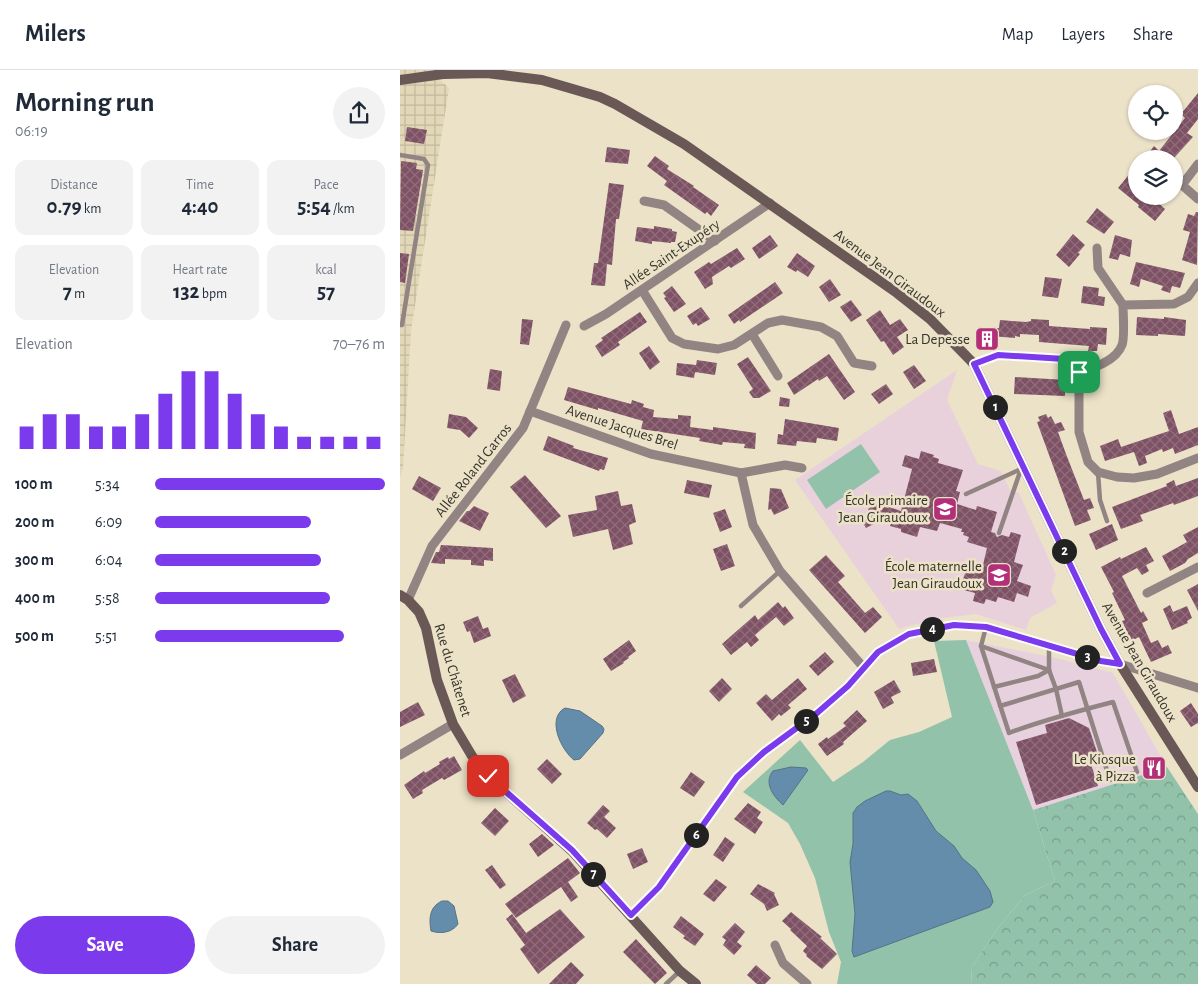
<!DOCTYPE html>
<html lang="en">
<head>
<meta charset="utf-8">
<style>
	body { margin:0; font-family:"Alegreya Sans",sans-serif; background:#f2f2f3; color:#1f2937; height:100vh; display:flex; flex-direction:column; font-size:19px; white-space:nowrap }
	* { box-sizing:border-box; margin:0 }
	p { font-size:16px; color:#747a83 }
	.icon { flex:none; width:28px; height:28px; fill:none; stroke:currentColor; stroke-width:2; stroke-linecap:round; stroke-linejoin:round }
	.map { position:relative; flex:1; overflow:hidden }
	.sheet { display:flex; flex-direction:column; background:#fff; width:400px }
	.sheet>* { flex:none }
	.tools { position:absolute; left:728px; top:15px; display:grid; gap:10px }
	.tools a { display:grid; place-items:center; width:55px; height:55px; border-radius:50%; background:#fff; box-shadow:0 1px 4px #0004; font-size:25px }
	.pin { position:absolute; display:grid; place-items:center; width:42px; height:42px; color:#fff; margin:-21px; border-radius:10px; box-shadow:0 2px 8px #0006 }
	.km { position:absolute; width:25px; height:25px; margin:-12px; border-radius:50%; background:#222; color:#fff; font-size:14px; line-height:25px; text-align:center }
	.round { display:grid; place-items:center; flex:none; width:52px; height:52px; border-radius:26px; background:#f2f2f3 }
	.head { display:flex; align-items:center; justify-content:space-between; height:85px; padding:0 15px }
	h1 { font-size:28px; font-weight:600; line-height:38px }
	.figures { display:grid; grid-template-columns:repeat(3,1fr); gap:8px; height:85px; padding:5px 15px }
	.figures div { display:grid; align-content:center; border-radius:12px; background:#f2f2f3; text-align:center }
	.figures b { font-size:21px; font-weight:600 }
	.figures small { font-size:14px; font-weight:400 }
	.figures p { font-size:14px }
	.chart { height:140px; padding:10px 15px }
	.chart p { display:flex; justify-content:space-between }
	.chart svg { width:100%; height:90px; margin-top:5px; stroke:#7c3aed; stroke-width:6 }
	.primary-button { display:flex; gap:10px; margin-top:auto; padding:10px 15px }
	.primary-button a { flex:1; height:58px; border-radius:30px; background:#7c3aed; color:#fff; font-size:20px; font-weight:600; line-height:58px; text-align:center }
	.primary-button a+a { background:#f2f2f3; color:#1f2937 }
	ul { padding:0 15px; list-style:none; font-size:16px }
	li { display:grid; grid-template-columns:80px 60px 1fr; align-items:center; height:38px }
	li i { height:12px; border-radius:6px; background:#7c3aed }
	header { display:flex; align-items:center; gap:30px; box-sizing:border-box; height:70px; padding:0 25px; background:#fff; border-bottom:1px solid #e0e1e3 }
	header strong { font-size:24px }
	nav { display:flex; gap:28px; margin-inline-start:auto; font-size:18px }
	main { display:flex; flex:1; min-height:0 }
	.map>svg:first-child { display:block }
	.commercial { fill:#e7d1df }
	.industrial { fill:url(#industrial-grid) }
	.education { fill:#e9d1dc }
	.green { fill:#93c2ab }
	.forest { fill:url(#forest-crowns) }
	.water { fill:#648dac; stroke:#567285 }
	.building { fill:url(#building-cross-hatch) }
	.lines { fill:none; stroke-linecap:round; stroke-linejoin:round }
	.lane { stroke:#918483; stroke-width:4.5 }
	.street { stroke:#918483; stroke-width:9 }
	.secondary { stroke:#6a5857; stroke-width:10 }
	.route-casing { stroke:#fff; stroke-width:10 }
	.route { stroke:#7c3aed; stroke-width:6 }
	.labels { text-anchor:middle; stroke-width:5; stroke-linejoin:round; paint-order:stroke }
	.street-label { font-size:15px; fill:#37342a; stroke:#ebe2c8 }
	.poi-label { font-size:15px; fill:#37342a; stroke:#ebe2c8; text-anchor:end }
</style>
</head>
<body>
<header>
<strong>Milers</strong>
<nav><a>Map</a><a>Layers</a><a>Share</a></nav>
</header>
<main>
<section class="sheet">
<div class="head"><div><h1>Morning run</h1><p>06:19</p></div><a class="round"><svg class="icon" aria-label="share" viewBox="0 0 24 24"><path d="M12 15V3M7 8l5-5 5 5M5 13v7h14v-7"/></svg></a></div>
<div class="figures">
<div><p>Distance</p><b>0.79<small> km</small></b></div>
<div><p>Time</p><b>4:40</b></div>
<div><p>Pace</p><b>5:54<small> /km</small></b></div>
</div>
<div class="figures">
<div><p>Elevation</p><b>7<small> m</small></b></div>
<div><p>Heart rate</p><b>132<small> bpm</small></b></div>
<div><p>kcal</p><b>57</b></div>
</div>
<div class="chart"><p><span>Elevation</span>70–76 m</p>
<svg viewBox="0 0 160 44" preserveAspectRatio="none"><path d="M5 44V33M15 44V27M25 44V27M35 44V33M45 44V33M55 44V27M65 44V17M75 44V6M85 44V6M95 44V17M105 44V27M115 44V33M125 44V38M135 44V38M145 44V38M155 44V38"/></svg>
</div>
<ul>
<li><b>100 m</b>5:34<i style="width:100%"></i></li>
<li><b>200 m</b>6:09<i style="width:68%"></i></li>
<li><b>300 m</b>6:04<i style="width:72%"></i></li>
<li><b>400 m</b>5:58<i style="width:76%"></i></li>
<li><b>500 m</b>5:51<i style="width:82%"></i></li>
</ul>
<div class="primary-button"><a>Save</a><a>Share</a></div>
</section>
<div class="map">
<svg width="798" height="914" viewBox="0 0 798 914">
	<defs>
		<pattern id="industrial-grid" width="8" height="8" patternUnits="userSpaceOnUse" patternTransform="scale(1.25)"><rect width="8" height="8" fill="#e2d7b6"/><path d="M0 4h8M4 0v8" fill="none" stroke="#c2b99d"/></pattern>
		<pattern id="forest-crowns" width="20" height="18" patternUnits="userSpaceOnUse" patternTransform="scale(1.25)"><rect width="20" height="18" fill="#93c2ab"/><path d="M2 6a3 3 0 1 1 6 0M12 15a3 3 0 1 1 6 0" fill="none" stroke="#799e8b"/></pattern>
		<pattern id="building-cross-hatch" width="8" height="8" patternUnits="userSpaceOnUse" patternTransform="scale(1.25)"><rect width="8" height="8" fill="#7e5164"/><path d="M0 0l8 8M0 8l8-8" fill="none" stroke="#8f6d7b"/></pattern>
	</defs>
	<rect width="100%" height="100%" fill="#ebe2c8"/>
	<polygon class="commercial" points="566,570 656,588 713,603 767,697 633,740"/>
	<polygon class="industrial" points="0,0 29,0 49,18 11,261 3,398 0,406"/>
	<polygon class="education" points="557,300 547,330 578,394 601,401 610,420 619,423 656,505 651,520 657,533 630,548 626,560 576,544 535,549 499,559 395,410"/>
	<g class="green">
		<polygon points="461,374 480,402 426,439 407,410"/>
		<polygon points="566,570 633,740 655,811 625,825 598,858 572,897 571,914 437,914 441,892 429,862 415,808 400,774 388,753 343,722 400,670 433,712 463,692 490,670 519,662 552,647 534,571"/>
	</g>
	<polygon class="forest" points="767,697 798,744 798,914 571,914 572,897 598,858 625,825 655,811 633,740"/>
	<g class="water">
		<path d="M165,638L180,641L202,656L204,659L203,663L180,689L174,690C161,680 146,648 165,638Z"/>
		<path d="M391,697L406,698L408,700L383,735C374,727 363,713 373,701Z"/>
		<polygon points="486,721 490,721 501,725 508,724 517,731 536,761 554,776 562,788 576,800 590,821 593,832 590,837 454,887 452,881 455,844 450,792 453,774 453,743 457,737 465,731"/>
		<path d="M42,831H48L54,836L58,854C52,863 40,864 31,861C29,849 29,837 42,831Z"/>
	</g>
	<g class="building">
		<polygon points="798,23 798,49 787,63 793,67 773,89 744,89 754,76 759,81 785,48 781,44"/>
		<polygon points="7,57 27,60 24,74 5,71"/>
		<polygon points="207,77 230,80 228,94 205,92"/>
		<polygon points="255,86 269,96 267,99 294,116 293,117 319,135 311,146 307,142 305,144 264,115 267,111 247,96"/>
		<polygon points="1,91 17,93 16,99 23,100 13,161 0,160"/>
		<polygon points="736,96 736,126 751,126 765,139 755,151 738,137 739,135 718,118"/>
		<polygon points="209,113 224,115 219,149 216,149 212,195 207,194 205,216 191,215 194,193 198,193"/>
		<polygon points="697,138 714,152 704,164 686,152"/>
		<polygon points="796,142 798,142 797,195 782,190 790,162 783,160 788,144 794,146"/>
		<polygon points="254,156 272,159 272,161 277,162 275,172 271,172 271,173 252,171 252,174 235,171 237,157 254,159"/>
		<polygon points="673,164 685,175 678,183 680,184 669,197 656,185"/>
		<polygon points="370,165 378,176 359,189 352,178"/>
		<polygon points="715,165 732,170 730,187 720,184 718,190 709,188"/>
		<polygon points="337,178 345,189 331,198 329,196 312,207 313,214 305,219 294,202 309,192 311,194"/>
		<polygon points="0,183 9,184 5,213 0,212"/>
		<polygon points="397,183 415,196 408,207 397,200 396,202 387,197"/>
		<polygon points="736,192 785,203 780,218 772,216 770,223 761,220 763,216 741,209 739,217 730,214"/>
		<polygon points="645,207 662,209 658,228 642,226"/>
		<polygon points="430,209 441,225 429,232 419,217"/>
		<polygon points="375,212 383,223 340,252 339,250 334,254 328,245"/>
		<polygon points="272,216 286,234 274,242 264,228 266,227 263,223"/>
		<polygon points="683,216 699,218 698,226 705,227 704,236 681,233"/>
		<polygon points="451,230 462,245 451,252 440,237"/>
		<polygon points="301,237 310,249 298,256 296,253 293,255 287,246"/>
		<polygon points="480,240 490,255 500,249 508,260 497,267 504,277 493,285 484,271 481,272 466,250"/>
		<polygon points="240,242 247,252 218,272 220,275 202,287 195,276 203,270 201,268"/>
		<polygon points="737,247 764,249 764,247 786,250 785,266 758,264 758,266 736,265"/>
		<polygon points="122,249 133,250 129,275 120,274"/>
		<polygon points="631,249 649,250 649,256 690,259 690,257 707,258 706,275 698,274 697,281 688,281 689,276 639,272 639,265 620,264 620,267 615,266 615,268 591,266 591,258 599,258 600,250 626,252 631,251"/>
		<polygon points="249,276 260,292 250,300 239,283"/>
		<polygon points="429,284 455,322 444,330 427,306 419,311 418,309 394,325 387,313"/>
		<polygon points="348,287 371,321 359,328 353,328 349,322 353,319 337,294"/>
		<polygon points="297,290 317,293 315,305 295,302 296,297 294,308 276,305 277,293 296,295"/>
		<polygon points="514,295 526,311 514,319 503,302"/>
		<polygon points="90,299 102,301 100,321 87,319"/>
		<polygon points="615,307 666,310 665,326 614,324"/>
		<polygon points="486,314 493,324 479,334 471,324"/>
		<polygon points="168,317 231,334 232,330 244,334 243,337 254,340 253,347 278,349 278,345 291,346 290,357 313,360 313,357 356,363 355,379 344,378 345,374 323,372 322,375 299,371 300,368 241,359 243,351 198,338 198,340 164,330"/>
		<polygon points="380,327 390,329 389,337 379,336"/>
		<polygon points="771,340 779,364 798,357 798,375 775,384 773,378 763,382 762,379 745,386 747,393 739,396 734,382 705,391 700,376 718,369 721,377 769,361 763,343"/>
		<polygon points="49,344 66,347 78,358 69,368 60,360 47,358"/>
		<polygon points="646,344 648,348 651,346 655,354 661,352 665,360 658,362 666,384 684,430 690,428 694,438 687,440 691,450 675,456 637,352 640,351 638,347"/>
		<polygon points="385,349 439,358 437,371 417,368 416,373 397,371 396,376 377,374 378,364 383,365"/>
		<polygon points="148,366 174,376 173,378 208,388 204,400 200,399 199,401 143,380"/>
		<polygon points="521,381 534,385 533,387 539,389 538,393 563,400 556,421 560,422 557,434 576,440 577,436 597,442 591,462 595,463 597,467 602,465 609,467 611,462 621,465 614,492 623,495 617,511 631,516 628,527 617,523 614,532 598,527 596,532 586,529 584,534 573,531 575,523 560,519 569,491 583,495 587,478 567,472 569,467 563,465 564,462 561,462 562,459 540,453 537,461 520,457 517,467 501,462 501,459 490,456 494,443 466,458 460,448 470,443 468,439 478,433 482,439 486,436 501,441 512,399 502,396 505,385 519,389"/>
		<polygon points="125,405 161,446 146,458 110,417"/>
		<polygon points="19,406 41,418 33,431 12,419"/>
		<polygon points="798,408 798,426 774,435 773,433 740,445 743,451 721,459 712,437 767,416 766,414 774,410 776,416"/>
		<polygon points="287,410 312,415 309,428 284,423"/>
		<polygon points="370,418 381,419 389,438 374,445 371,439 368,440"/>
		<polygon points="218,421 221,436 232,434 236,452 229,455 233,474 213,480 208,459 173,467 168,445 197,440 195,426"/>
		<polygon points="74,436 89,443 80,461 59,451 67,441 69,441"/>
		<polygon points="325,439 332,457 320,462 313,443"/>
		<polygon points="712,454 718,470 696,480 689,464"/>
		<polygon points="798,457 798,483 788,489 785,493 770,501 762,486 787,472 783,465"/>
		<polygon points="327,474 335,496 321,501 313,479"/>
		<polygon points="41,475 93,478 93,491 84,490 84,496 71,495 71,490 45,489 45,494 31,493 36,482 39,482"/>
		<polygon points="746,477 754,491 746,495 749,501 742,505 737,498 722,506 741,543 743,541 748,550 742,553 751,573 758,570 762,578 768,575 772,583 751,592 739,567 731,571 722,551 725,550 712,523 714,522 701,497 720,487 721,489"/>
		<polygon points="426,485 445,506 438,512 465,543 473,537 482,547 465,563 409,500"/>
		<polygon points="798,514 798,541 787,520"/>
		<polygon points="378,532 383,538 385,536 394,548 384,556 376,547 355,565 359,570 351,577 347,572 331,585 322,574 355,545 358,550"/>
		<polygon points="770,535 773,542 787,536 792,548 787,551 788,553 772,560 763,539"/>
		<polygon points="78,546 83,559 88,557 91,566 74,573 70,561 67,562 63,552"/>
		<polygon points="229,570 236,581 228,587 229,588 223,592 224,593 211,601 203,589"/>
		<polygon points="425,582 434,592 418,606 409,596"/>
		<polygon points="534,589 537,602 513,606 511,593"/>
		<polygon points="115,604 126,626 113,633 102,610"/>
		<polygon points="322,608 332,619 319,632 309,621"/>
		<polygon points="398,608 407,619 388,635 391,638 381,646 379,644 372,651 356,633 366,624 372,630"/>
		<polygon points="494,610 501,622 491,627 494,633 483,639 474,622"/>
		<polygon points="18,632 25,645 0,657 0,642"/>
		<polygon points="791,633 798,644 798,653 791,657 780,641"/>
		<polygon points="457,640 467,651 443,672 444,674 427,686 418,674 427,667 428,669 446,656 443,653"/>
		<polygon points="669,648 689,658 697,682 688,685 698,716 636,735 616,672 647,663 645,655"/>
		<polygon points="54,686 62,700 44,710 42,708 22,720 23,723 13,729 4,715 24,701 25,703 40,694 39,692 48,687 49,689"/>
		<polygon points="147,689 162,704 152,714 137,699"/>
		<polygon points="291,702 305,712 294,727 280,718"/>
		<polygon points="348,733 361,742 357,748 363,752 355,764 334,749"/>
		<polygon points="203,735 210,741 204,747 216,758 207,768 197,759 195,760 187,753"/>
		<polygon points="95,738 109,751 95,766 81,753"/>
		<polygon points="142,764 154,775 138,787 129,774"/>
		<polygon points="325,767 335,774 323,792 313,785"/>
		<polygon points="242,778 248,792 233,799 227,784"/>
		<polygon points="168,788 180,803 168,812 178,827 171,832 161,817 116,848 105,834"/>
		<polygon points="92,795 106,815 100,819 85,800"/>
		<polygon points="316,809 327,817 314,832 303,824"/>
		<polygon points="358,814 375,823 374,824 379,835 367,841 364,834 350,824"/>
		<polygon points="160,839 185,867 138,904 120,879 125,875 106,849 112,844 126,863"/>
		<polygon points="391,842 422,867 420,868 437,884 422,899 406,886 407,885 403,881 407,876 390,860 391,859 382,851"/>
		<polygon points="281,846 304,864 295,876 283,868 285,866 273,857"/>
		<polygon points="335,853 345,862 337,872 342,876 334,885 323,875 326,870 322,867"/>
		<polygon points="236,869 267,903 255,914 223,882"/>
		<polygon points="171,892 184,905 176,914 149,914"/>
		<polygon points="356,895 371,908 365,914 357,914 347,905"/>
	</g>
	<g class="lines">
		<g class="lane">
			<polyline points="0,85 24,89 28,95 2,255 0,255"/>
			<polyline points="698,403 700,430 707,451"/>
			<polyline points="566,424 621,399"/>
			<polyline points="599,463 621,399"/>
			<polyline points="341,536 380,501"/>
			<path d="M586,557L581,576L609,663C643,650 678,641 713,632L737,702L710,710L679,612L600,636"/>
			<polyline points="581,576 649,600"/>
			<polyline points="649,576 649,600 656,619 662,646"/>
			<polyline points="594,617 638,606 649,600"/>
			<polyline points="266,914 280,901"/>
		</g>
		<g class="street">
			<polyline points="798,94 782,115 798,129"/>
			<polyline points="244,131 264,135 315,171"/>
			<polyline points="697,178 698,198 723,235"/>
			<polyline points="242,220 272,268 284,274 318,279 334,275 368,253 382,250 421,257 437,266 454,293 472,296"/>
			<polyline points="184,256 206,244 370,133"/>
			<polyline points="352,264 378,306"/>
			<path d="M574,294L598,285L665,289L679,302C694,298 716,291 722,275C725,268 723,243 723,235L774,234L788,227L798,213"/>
			<polyline points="679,302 679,362 688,392 698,402 717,407 734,408 757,404 798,388"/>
			<polyline points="130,341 251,384 341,403 353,455 380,501 464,598"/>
			<polyline points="341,403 385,395 402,398"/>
			<polyline points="747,523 798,497"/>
			<polyline points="8,530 32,476 123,358 166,255"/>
			<polyline points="0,685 53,654"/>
			<polyline points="231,845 259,817 337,707 364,682 417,643 448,616 478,582 509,564 554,555 586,557 701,591 720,594 798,618"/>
			<polyline points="375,875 383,893 407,914"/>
		</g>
		<g class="secondary">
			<polyline points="0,10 43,4 87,3 142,10 200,27 215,34 284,74 497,223 530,249 574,294 701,559 720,594 798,717"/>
			<polyline points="0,525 8,530 19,542 26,558 37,610 53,654 72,686 88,706 172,781 280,901 296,914"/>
		</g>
	</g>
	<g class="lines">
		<defs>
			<polyline id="route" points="88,706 172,780 231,845 259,817 337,707 364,682 417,643 448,616 478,582 509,564 554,555 586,557 701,591 720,594 701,559 574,294 598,285 665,289 679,302"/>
		</defs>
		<use href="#route" class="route-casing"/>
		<use href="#route" class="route"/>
	</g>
	<defs>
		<symbol id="building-square" viewBox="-11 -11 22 22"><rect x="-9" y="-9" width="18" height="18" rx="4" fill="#b33079" stroke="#ebe2c8"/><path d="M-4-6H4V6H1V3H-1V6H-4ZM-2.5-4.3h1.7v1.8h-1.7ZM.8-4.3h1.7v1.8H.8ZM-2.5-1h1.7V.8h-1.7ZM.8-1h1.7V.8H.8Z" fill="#fff"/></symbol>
		<symbol id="school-square" viewBox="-11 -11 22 22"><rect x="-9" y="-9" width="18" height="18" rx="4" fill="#b33079" stroke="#ebe2c8"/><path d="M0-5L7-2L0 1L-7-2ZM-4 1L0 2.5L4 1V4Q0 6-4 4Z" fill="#fff"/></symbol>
		<symbol id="restaurant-square" viewBox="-11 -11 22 22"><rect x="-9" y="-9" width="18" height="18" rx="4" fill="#b33079" stroke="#ebe2c8"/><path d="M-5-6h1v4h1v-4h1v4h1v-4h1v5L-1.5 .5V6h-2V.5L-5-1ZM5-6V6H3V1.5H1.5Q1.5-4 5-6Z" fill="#fff"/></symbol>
	</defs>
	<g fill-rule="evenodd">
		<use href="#building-square" x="573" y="255" width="28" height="28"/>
		<use href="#school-square" x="531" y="425" width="28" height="28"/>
		<use href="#school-square" x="585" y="491" width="28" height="28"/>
		<use href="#restaurant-square" x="740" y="684" width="28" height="28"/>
	</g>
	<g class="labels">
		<g class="street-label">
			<text transform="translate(271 184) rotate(-34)" y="5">Allée Saint-Exupéry</text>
			<text transform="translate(490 203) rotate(37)" y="5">Avenue Jean Giraudoux</text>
			<text transform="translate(222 357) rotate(18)" y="5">Avenue Jacques Brel</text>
			<text transform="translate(73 400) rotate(-52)" y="5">Allée Roland Garros</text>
			<text transform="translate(740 592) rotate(60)" y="5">Avenue Jean Giraudoux</text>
			<text transform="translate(53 600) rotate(73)" y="5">Rue du Châtenet</text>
		</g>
		<g class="poi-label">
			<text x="570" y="274">La Depesse</text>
			<text x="528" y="435">École primaire<tspan x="528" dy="17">Jean Giraudoux</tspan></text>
			<text x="582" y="501">École maternelle<tspan x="582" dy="17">Jean Giraudoux</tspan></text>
			<text x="736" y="694">Le Kiosque<tspan x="736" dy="17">à Pizza</tspan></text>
		</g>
	</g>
</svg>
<div class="tools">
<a><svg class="icon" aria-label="locate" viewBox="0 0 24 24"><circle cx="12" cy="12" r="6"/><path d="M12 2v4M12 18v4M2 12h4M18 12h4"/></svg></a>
<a><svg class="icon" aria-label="layers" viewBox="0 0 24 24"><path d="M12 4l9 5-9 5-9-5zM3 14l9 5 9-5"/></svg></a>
</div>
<div class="pin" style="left:679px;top:302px;background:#1e9e55"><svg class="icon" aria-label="arrive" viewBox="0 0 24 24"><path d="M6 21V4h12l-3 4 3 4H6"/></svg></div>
<div class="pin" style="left:88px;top:706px;background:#d93025"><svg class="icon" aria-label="check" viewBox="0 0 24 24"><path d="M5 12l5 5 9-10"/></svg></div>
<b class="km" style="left:595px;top:337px">1</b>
<b class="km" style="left:664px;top:481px">2</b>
<b class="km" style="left:687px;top:587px">3</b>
<b class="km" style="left:532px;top:559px">4</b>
<b class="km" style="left:406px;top:651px">5</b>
<b class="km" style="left:296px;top:765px">6</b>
<b class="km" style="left:193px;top:804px">7</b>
</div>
</main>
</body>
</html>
